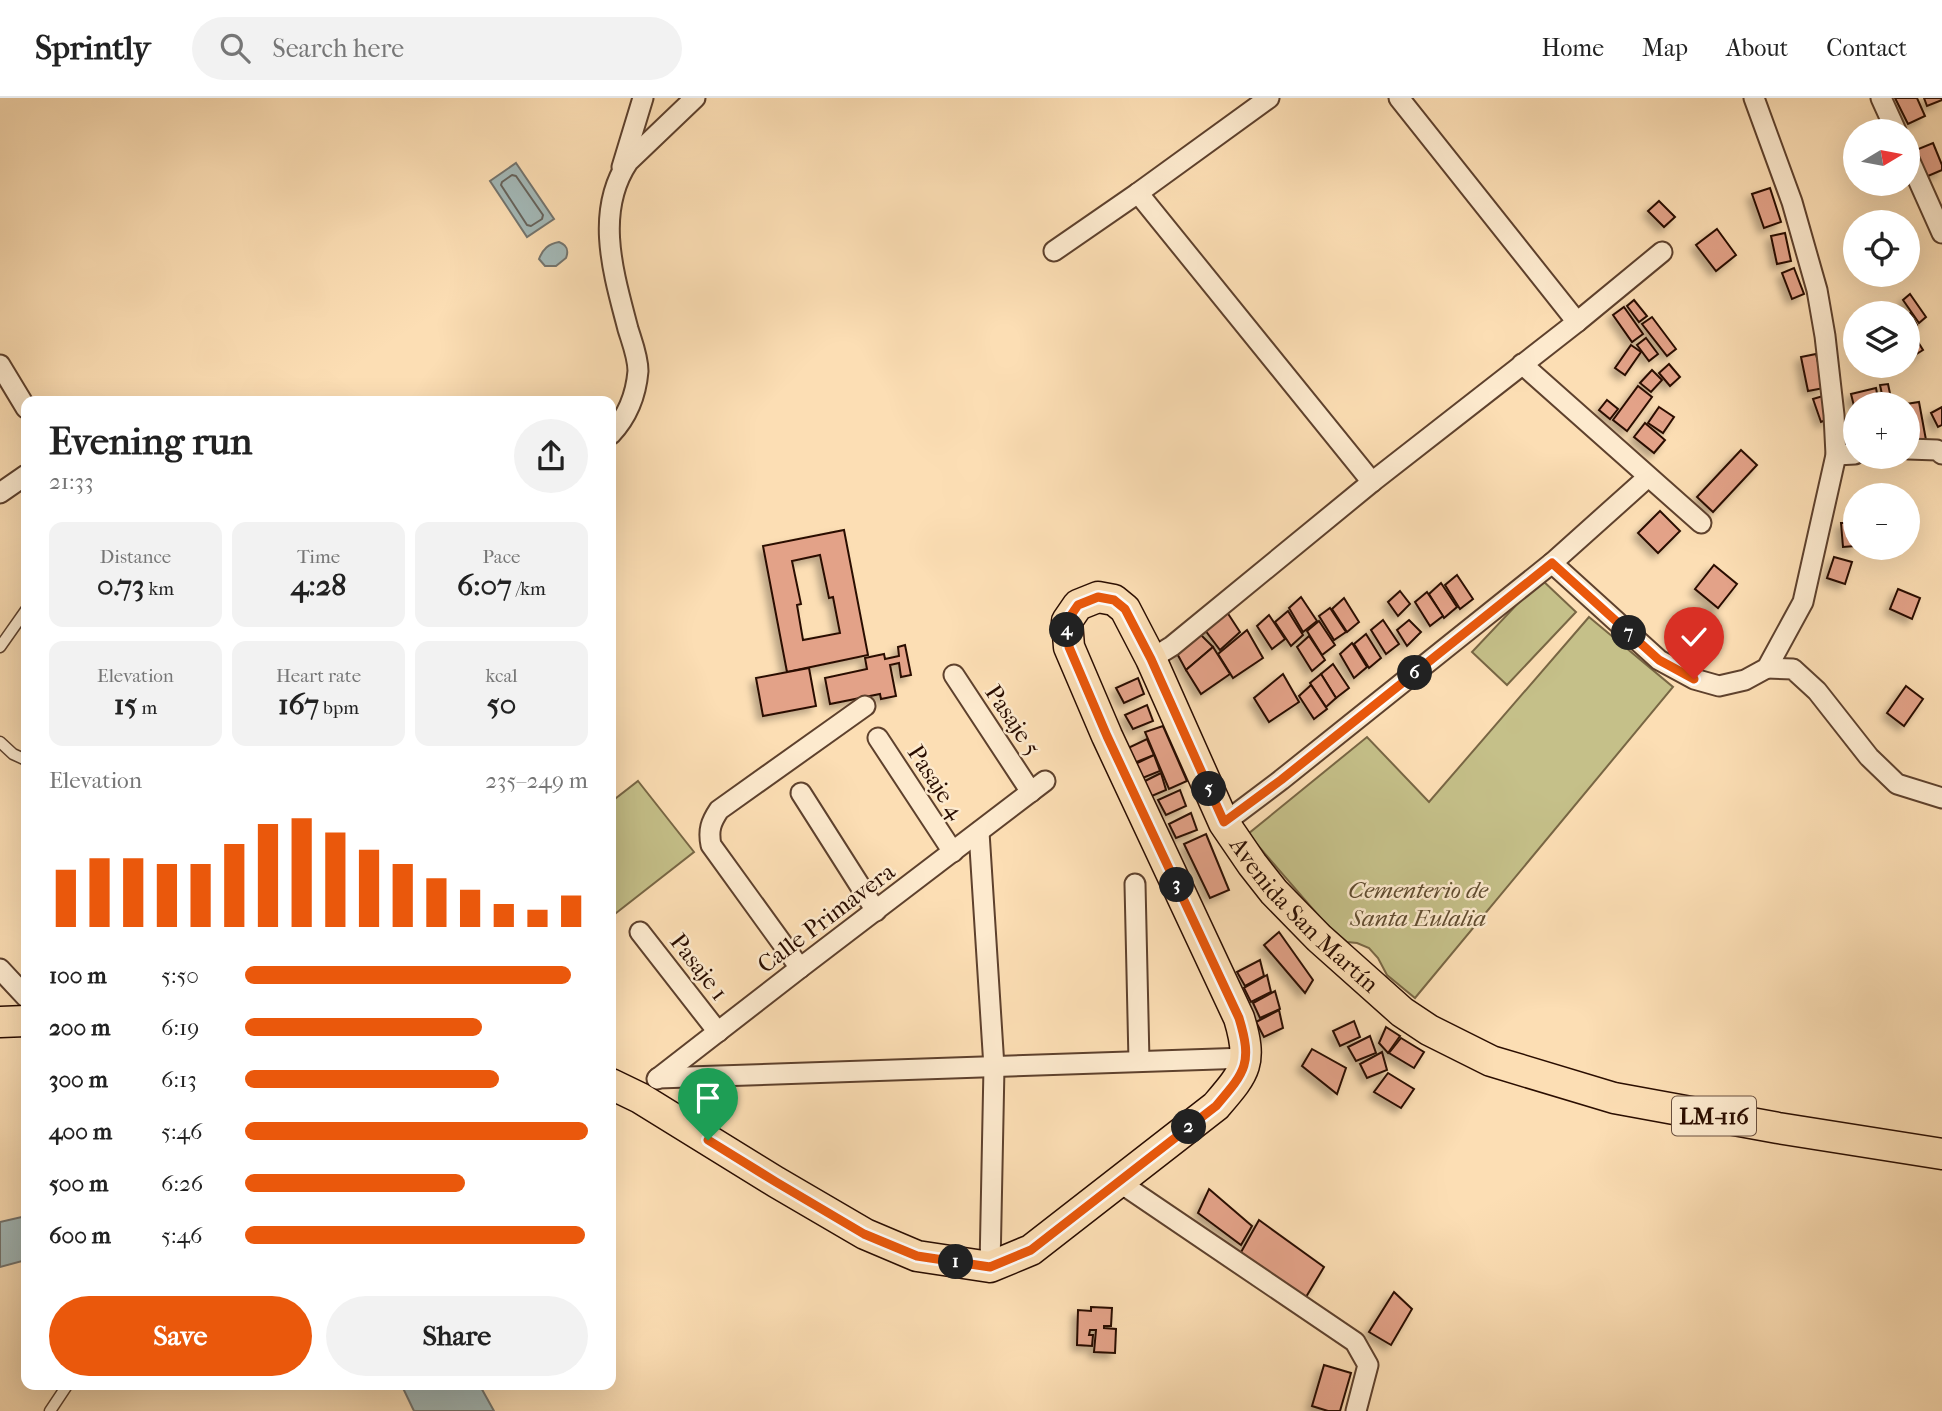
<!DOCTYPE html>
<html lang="en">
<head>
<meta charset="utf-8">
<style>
	body { margin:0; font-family:"IM FELL French Canon",serif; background:#f2f2f2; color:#222; height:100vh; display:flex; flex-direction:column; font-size:26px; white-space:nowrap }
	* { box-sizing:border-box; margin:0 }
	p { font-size:23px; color:#767676 }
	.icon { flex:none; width:38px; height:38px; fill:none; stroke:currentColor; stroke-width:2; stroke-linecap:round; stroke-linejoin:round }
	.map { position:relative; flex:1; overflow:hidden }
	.panel { position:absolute; left:21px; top:298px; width:595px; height:994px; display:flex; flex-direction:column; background:#fff; border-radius:14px; box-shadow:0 7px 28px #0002 }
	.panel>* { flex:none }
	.needle { width:46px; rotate:80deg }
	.fabs { position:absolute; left:1843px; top:21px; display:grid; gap:14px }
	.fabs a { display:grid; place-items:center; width:77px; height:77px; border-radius:50%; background:#fff; box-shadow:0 7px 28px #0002; font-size:35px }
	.pin { position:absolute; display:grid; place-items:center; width:60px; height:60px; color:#fff; margin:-72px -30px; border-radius:50% 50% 50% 0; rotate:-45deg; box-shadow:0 0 7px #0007 }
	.pin .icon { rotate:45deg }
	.km { position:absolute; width:35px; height:35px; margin:-18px; border-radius:50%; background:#222; color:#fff; font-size:19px; line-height:35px; text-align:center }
	.round { display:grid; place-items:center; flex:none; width:74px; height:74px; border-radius:37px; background:#f2f2f2 }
	.head { display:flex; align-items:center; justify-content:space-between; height:119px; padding:0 28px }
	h1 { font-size:38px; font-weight:700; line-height:52px }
	.stats { display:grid; grid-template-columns:repeat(3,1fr); gap:10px; height:119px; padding:7px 28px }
	.stats div { display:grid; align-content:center; border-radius:14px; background:#f2f2f2; text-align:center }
	.stats b { font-size:30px; font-weight:700 }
	.stats small { font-size:19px; font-weight:400 }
	.stats p { font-size:19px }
	.chart { height:196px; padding:14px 28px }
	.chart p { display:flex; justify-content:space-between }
	.chart svg { width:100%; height:126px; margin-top:7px; stroke:#ea580c; stroke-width:6 }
	.primary-button { display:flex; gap:14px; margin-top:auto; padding:14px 28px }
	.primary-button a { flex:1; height:80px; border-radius:42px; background:#ea580c; color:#fff; font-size:28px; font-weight:700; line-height:80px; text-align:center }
	.primary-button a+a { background:#f2f2f2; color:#222 }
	ul { padding:0 28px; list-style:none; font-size:23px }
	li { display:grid; grid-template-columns:112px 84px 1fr; align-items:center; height:52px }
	li i { height:18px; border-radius:9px; background:#ea580c }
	header { display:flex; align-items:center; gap:42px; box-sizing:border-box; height:98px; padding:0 35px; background:#fff; border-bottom:2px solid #e0e0e0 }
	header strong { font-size:33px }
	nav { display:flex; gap:38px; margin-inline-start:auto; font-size:24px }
	.search { width:490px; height:63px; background:#f2f2f2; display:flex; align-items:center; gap:18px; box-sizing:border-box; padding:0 24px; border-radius:38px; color:#767676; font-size:26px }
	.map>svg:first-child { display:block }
	.green { fill:#c5c089; stroke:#786644; stroke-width:2 }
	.water { fill:#a3b9b8; stroke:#73746e; stroke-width:2 }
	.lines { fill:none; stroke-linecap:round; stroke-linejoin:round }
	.shore { stroke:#66635c; stroke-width:2 }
	.building { fill:#e3a288; stroke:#2a0d00; stroke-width:2; fill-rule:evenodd; filter:url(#shadow) }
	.lane-casing { stroke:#5e412d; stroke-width:13 }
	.street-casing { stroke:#5e412d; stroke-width:23 }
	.primary-casing { stroke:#2a0d00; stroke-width:33 }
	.lane { stroke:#fdeace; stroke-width:10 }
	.street { stroke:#fdeace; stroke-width:19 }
	.primary { stroke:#fcdeb4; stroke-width:30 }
	.route-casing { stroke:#fff; stroke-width:14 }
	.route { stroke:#ea580c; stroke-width:9 }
	.labels { text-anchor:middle; stroke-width:5; stroke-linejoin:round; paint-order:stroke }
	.shield { fill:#fdeace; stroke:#694f3e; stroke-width:2 }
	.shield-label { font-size:23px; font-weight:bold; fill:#2a0d00 }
	.street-label { font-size:24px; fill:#2a0d00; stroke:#fdeace }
	.park-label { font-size:24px; font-style:italic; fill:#604c30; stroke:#fdeace }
</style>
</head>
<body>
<header>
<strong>Sprintly</strong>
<div class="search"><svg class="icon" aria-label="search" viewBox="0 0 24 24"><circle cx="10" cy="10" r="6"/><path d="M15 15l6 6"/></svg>Search here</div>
<nav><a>Home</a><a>Map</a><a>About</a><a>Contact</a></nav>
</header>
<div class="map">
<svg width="1942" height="1313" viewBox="0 0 1942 1313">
	<defs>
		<filter id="shadow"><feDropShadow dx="-5" dy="5" stdDeviation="3.5" flood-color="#0004"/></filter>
	</defs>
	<rect width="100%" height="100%" fill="#fcdeb4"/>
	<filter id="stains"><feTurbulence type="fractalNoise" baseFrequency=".00286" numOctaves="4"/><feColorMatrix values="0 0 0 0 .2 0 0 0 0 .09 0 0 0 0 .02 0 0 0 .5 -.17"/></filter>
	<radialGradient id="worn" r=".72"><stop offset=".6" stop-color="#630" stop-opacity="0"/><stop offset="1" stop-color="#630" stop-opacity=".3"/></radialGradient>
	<g class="green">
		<polygon points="1541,481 1576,514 1507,587 1472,554"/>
		<polygon points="1589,519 1673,589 1415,900 1387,877 1378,860 1369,850 1357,845 1347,844 1324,824 1248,736 1367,639 1429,704"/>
		<polygon points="638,683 694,754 611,819 611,704"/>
	</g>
	<g class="water">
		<polygon points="516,65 554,121 527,139 490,83"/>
		<path d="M559,144C567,147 569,152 566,160L556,168H545L539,161C543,151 548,146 559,144Z"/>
		<polygon points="26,1118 26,1162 0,1169 0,1124"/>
		<polygon points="401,1286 479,1286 494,1313 414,1313"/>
	</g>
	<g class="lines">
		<polygon class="shore" points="512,77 516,78 543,117 542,121 531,128 527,127 501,87 502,84"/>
	</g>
	<g class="building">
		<polygon points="1895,0 1917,0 1925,18 1908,26"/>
		<polygon points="1924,0 1942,0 1942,2 1927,8"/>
		<polygon points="1933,45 1942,67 1942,72 1921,81 1911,54"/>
		<polygon points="1770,90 1781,124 1764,130 1752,96"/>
		<polygon points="1659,103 1675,119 1664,129 1648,113"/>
		<polygon points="1717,131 1736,157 1716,173 1696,147"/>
		<polygon points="1785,135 1791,163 1777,166 1771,138"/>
		<polygon points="1794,170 1804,196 1792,201 1782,175"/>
		<polygon points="1910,196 1926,219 1919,225 1903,202"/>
		<polygon points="1634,202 1647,218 1639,224 1627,208"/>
		<polygon points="1624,209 1643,236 1632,244 1613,217"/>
		<polygon points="1892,209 1896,215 1881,215"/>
		<polygon points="1910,215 1917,227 1910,231 1908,228 1908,216"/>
		<polygon points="1652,219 1676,251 1667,258 1642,226"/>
		<polygon points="1913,236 1923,252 1910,260 1908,256 1908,240"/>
		<polygon points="1646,240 1658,256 1649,263 1637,247"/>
		<polygon points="1631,247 1641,254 1625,277 1615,270"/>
		<polygon points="1816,256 1824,290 1808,293 1801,259"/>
		<polygon points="1669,266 1680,279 1670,288 1659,275"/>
		<polygon points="1652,272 1662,282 1651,294 1640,285"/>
		<polygon points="1888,286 1892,305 1884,306 1880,287"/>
		<polygon points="1638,288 1652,299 1627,333 1613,322"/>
		<polygon points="1876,290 1879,306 1855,306 1855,312 1851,296"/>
		<polygon points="1823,298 1831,320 1821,324 1813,301"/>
		<polygon points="1607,302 1618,311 1610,321 1599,312"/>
		<polygon points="1919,304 1926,342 1908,346 1908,306 1906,306"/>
		<polygon points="1659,309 1674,319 1663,335 1648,325"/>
		<polygon points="1942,309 1942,327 1938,329 1931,315"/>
		<polygon points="1645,325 1665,342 1654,355 1634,339"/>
		<polygon points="1741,352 1757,367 1713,414 1697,399"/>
		<polygon points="1660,413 1680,433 1658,455 1638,435"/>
		<polygon points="1841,425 1853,425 1855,448 1843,449"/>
		<path d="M844,432L868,557L787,574L763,448ZM820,457L829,500L833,499L840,535L803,542L797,507L801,506L792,463Z"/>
		<polygon points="1834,459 1852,464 1845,486 1827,480"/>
		<polygon points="1714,467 1737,486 1718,510 1695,491"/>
		<polygon points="1457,477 1473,501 1460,511 1445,487"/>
		<polygon points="1441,485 1457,509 1444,520 1429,496"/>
		<polygon points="1898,491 1920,500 1912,521 1890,511"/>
		<polygon points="1400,493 1410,506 1398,518 1388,504"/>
		<polygon points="1427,494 1443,518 1430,528 1415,504"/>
		<polygon points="1301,499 1317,523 1303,534 1289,510"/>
		<polygon points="1344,500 1359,524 1347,534 1332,511"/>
		<polygon points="1330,510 1346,534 1334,542 1319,518"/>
		<polygon points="1225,511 1240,534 1220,552 1202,528"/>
		<polygon points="1288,513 1303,537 1291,548 1275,524"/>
		<polygon points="1269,517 1285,541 1272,551 1257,528"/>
		<polygon points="1383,522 1399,546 1386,556 1371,532"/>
		<polygon points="1409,522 1421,534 1407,548 1397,532"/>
		<polygon points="1319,523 1335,547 1322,557 1307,533"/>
		<polygon points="1247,532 1263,560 1233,580 1218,556"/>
		<polygon points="1199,535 1213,549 1186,572 1174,550"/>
		<polygon points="1366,536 1381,560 1369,570 1354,546"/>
		<polygon points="1309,538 1325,562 1312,573 1297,549"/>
		<polygon points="1352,545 1367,569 1354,580 1340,556"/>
		<polygon points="905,547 911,577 901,579 899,565 890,567 896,598 881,601 880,596 830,606 825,580 867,571 865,560 884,556 885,561 899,558 898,549"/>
		<polygon points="1213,549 1230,576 1201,596 1186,572"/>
		<polygon points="1333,566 1349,590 1336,600 1321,576"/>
		<polygon points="809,570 816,608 763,618 756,580"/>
		<polygon points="1283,576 1299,604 1269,624 1254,600"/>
		<polygon points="1321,576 1336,600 1326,609 1310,585"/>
		<polygon points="1138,580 1144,596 1124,605 1116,590"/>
		<polygon points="1311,587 1327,611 1314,621 1299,598"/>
		<polygon points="1906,588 1923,601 1904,628 1887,615"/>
		<polygon points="1147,607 1153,623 1133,631 1125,617"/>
		<polygon points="1163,628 1187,683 1169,691 1145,634"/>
		<polygon points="1147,641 1154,657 1134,665 1126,651"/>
		<polygon points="1154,657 1160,673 1140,681 1133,667"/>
		<polygon points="1161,675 1166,692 1147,700 1139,686"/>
		<polygon points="1180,692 1186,708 1166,717 1158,702"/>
		<polygon points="1191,715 1197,732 1176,740 1169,726"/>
		<polygon points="1206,736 1229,792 1210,800 1184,746"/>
		<polygon points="1279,834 1313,882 1305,895 1264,847"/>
		<polygon points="1260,862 1264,878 1245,888 1237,874"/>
		<polygon points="1267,877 1271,894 1251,904 1244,890"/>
		<polygon points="1275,893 1280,911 1260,920 1253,905"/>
		<polygon points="1279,912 1283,930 1264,939 1256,924"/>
		<polygon points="1354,923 1360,939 1340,948 1333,933"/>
		<polygon points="1386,929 1400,938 1388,955 1379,945"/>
		<polygon points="1370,938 1376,955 1356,963 1348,949"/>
		<polygon points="1401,940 1424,954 1414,970 1389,955"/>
		<polygon points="1312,951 1346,970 1337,996 1302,968"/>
		<polygon points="1382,954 1387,972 1367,980 1360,966"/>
		<polygon points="1388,975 1414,991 1401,1010 1374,994"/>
		<polygon points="1209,1091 1252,1128 1241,1147 1198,1115"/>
		<polygon points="1259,1122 1324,1169 1303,1204 1240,1156"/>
		<polygon points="1394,1194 1412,1211 1391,1247 1369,1234"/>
		<polygon points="1091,1209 1112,1210 1111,1228 1104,1228 1104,1230 1116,1231 1115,1255 1094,1254 1096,1232 1090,1232 1089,1237 1093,1237 1092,1248 1077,1247 1078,1212 1091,1213"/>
		<polygon points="1324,1267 1351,1275 1340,1313 1328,1313 1312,1308"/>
	</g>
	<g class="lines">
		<defs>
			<g id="lane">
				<polyline points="0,549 26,512"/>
				<polyline points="0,644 13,656 26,662"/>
				<polyline points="50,1313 66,1289"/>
			</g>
			<g id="street">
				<polyline points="1399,0 1577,224"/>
				<polyline points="1881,0 1896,33"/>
				<polyline points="1908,59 1942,135"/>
				<polyline points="622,69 643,0"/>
				<polyline points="1138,95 1372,384"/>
				<polyline points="1054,153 1138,95 1269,0"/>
				<polyline points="1522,266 1701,425"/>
				<polyline points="0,267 26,310"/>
				<path d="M611,336C627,319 636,297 638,273C638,259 632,244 628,231C614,177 594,115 628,64L695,0"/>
				<polyline points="1908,351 1937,352 1942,356"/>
				<polyline points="1836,357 1855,356"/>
				<polyline points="0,395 26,377"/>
				<polyline points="1552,465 1659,562 1694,581 1719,588 1745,582 1767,570 1803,504 1836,357 1834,317 1825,238 1817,192 1792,104 1754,0"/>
				<polyline points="1151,561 1172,548 1372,384 1577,224 1662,154"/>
				<polyline points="1767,570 1793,571 1817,593 1869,659 1897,686 1942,700"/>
				<polyline points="954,577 1031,694"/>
				<polyline points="878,640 953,754"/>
				<polyline points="801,695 876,813"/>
				<polyline points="1224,725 1281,682 1552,465 1648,379"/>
				<polyline points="979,734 994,969 990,1169"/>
				<polyline points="1135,786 1139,963"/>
				<polyline points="640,834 718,934"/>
				<path d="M800,870L711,747C708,732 711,724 719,712L865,608"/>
				<polyline points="0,871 26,899"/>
				<polyline points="658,980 1247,960"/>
				<polyline points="657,981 800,870 1045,683"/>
				<polyline points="1119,1084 1355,1244 1368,1267 1356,1313"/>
			</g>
			<g id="primary">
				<polyline points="0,924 26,923"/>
				<path id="s1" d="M611,986L640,1000L776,1084L865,1136L917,1158L990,1169L1031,1152L1216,1008C1245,974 1253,966 1239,920L1107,638L1069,549L1067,523L1078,507L1098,499L1114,502L1125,511L1151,561L1224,725L1252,766L1274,794L1319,840L1402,914L1429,932L1491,963L1614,1000L1778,1030L1942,1056"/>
			</g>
		</defs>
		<use href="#lane" class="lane-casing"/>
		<use href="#street" class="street-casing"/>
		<use href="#primary" class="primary-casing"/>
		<use href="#lane" class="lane"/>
		<use href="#street" class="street"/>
		<use href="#primary" class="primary"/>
	</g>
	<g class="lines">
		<defs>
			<path id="route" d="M708,1042L776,1084L864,1136L917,1158L990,1169L1031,1152L1216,1008C1245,974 1253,966 1239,920L1107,638L1069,549L1067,523L1078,507L1098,499L1114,502L1125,511L1151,561L1224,724L1281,682L1552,465L1659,562L1694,581"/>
		</defs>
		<use href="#route" class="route-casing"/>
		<use href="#route" class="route"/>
	</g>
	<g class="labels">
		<rect class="shield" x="1672" y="998.5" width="84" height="39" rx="5"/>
		<g class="shield-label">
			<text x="1714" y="1026">LM-116</text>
		</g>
		<g class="street-label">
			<text transform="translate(1013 622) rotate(56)" y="8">Pasaje 5</text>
			<text transform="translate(936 684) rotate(57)" y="8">Pasaje 4</text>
			<text dy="8" stroke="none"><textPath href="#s1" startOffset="1666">Avenida San Martín</textPath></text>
			<text transform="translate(826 820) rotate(-37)" y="8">Calle Primavera</text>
			<text transform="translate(699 869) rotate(52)" y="8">Pasaje 1</text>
		</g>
		<g class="park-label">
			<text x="1418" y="800">Cementerio de<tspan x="1418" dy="28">Santa Eulalia</tspan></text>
		</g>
	</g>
	<rect width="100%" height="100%" filter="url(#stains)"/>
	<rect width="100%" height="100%" fill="url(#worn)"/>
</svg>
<div class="fabs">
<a><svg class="needle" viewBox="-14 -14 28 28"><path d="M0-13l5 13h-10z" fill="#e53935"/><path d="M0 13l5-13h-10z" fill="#767676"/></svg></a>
<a><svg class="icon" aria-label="locate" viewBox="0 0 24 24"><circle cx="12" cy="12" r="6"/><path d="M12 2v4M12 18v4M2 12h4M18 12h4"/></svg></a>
<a><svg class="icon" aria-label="layers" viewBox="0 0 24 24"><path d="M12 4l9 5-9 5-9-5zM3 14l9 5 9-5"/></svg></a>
<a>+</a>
<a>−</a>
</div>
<div class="pin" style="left:708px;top:1042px;background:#1e9e55"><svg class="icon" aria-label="arrive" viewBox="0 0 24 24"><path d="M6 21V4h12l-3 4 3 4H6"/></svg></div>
<div class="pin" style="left:1694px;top:581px;background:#d93025"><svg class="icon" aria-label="check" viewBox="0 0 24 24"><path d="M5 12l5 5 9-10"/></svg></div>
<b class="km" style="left:956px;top:1164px">1</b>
<b class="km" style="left:1189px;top:1029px">2</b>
<b class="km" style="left:1177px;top:787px">3</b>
<b class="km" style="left:1067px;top:532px">4</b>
<b class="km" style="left:1209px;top:691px">5</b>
<b class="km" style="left:1415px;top:575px">6</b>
<b class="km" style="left:1629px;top:535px">7</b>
<section class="panel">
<div class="head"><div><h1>Evening run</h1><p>21:33</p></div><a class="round"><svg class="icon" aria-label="share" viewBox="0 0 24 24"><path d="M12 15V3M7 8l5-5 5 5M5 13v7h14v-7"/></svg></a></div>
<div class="stats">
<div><p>Distance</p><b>0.73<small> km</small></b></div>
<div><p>Time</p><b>4:28</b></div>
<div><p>Pace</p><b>6:07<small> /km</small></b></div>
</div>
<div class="stats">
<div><p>Elevation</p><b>15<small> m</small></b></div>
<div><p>Heart rate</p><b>167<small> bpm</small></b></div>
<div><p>kcal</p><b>50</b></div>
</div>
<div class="chart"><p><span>Elevation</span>235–249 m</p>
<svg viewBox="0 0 160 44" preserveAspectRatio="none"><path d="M5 44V24M15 44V20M25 44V20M35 44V22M45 44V22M55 44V15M65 44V8M75 44V6M85 44V11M95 44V17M105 44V22M115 44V27M125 44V31M135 44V36M145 44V38M155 44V33"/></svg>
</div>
<ul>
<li><b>100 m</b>5:50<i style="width:95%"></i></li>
<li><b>200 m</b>6:19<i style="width:69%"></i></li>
<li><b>300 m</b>6:13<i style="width:74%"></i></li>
<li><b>400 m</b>5:46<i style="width:100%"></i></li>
<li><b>500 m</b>6:26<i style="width:64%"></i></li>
<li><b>600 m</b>5:46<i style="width:99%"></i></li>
</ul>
<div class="primary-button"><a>Save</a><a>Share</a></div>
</section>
</div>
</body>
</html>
